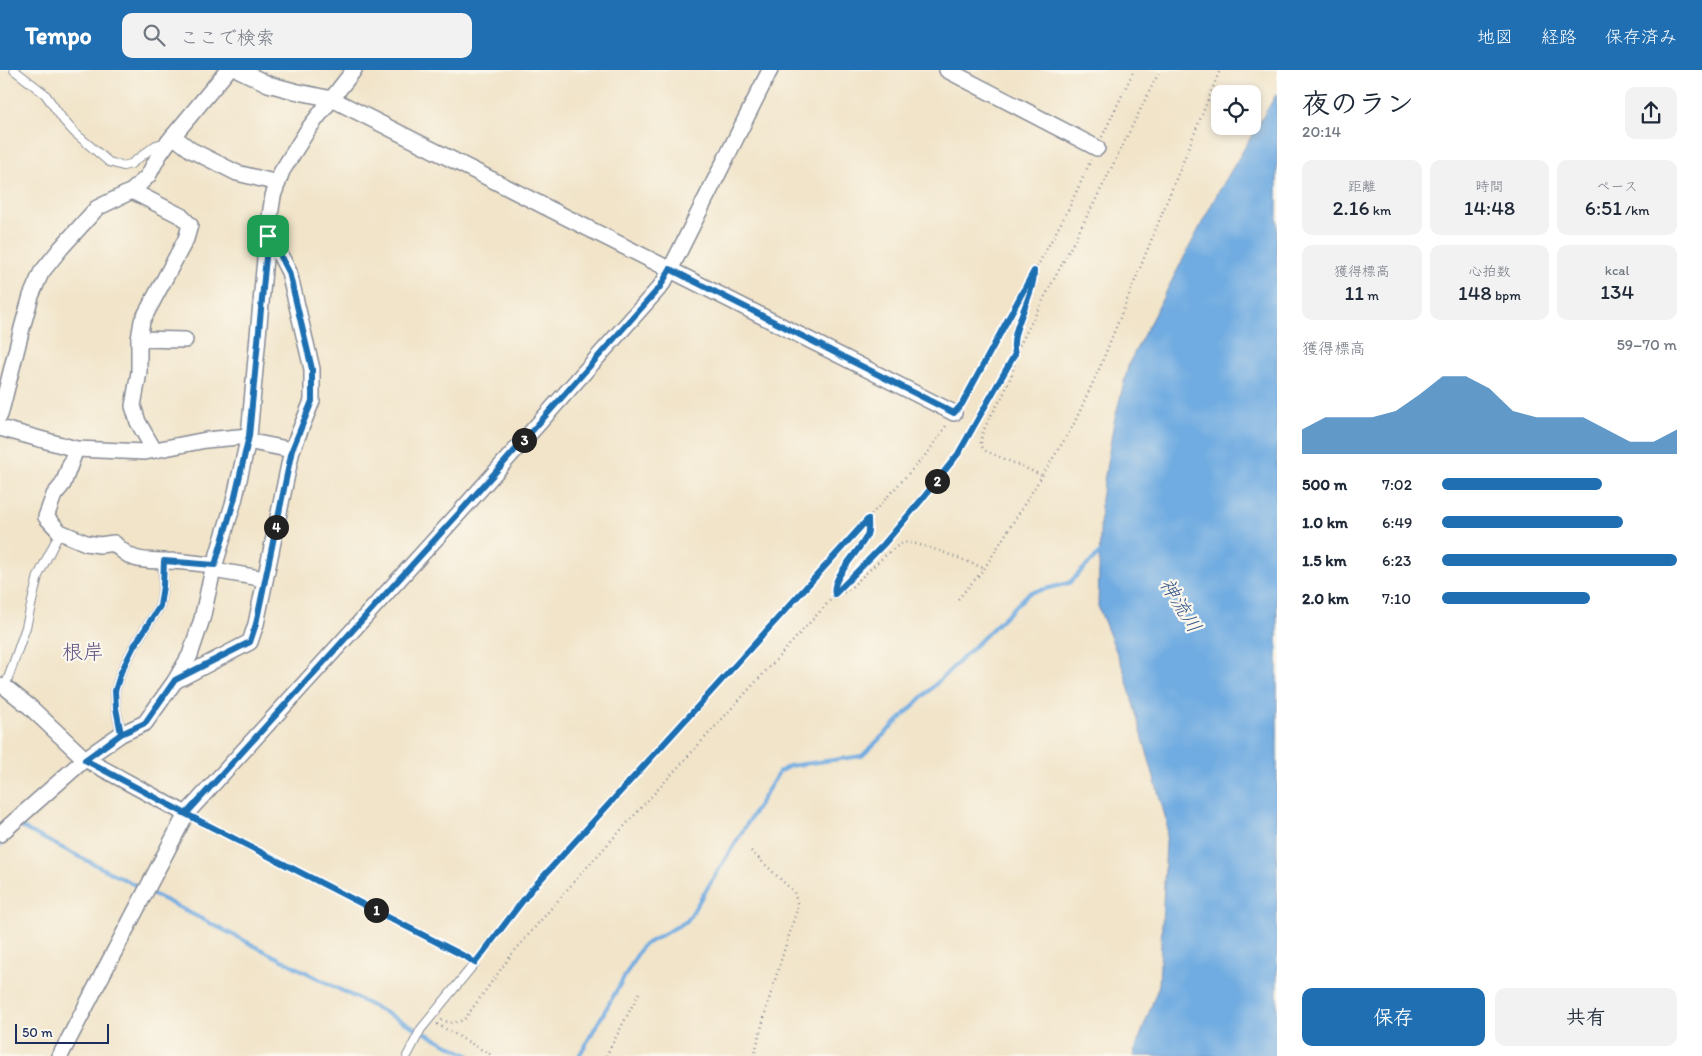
<!DOCTYPE html>
<html lang="ja">
<head>
<meta charset="utf-8">
<style>
	body { margin:0; font-family:Itim,"Klee One",sans-serif; background:#f2f2f3; color:#1f2937; height:100vh; display:flex; flex-direction:column; font-size:19px; white-space:nowrap }
	* { box-sizing:border-box; margin:0 }
	p { font-size:16px; color:#747a83 }
	.icon { flex:none; width:28px; height:28px; fill:none; stroke:currentColor; stroke-width:2; stroke-linecap:round; stroke-linejoin:round }
	.map { position:relative; flex:1; overflow:hidden }
	.drawer { display:flex; flex-direction:column; background:#fff; width:425px }
	.drawer>* { flex:none }
	.controls { position:absolute; left:1211px; top:15px; display:grid; gap:10px }
	.controls a { display:grid; place-items:center; width:50px; height:50px; border-radius:10px; background:#fff; box-shadow:0 2px 8px #0003; font-size:25px }
	.scale { position:absolute; left:15px; bottom:12px; width:94px; box-sizing:border-box; padding-left:5px; border:2px solid #1b2f5e; border-top:0; font-size:14px; line-height:18px; white-space:nowrap; color:#1b2f5e; -webkit-text-stroke:4px #fbf7ec; paint-order:stroke }
	.pin { position:absolute; display:grid; place-items:center; width:42px; height:42px; color:#fff; margin:-21px; border-radius:10px; box-shadow:0 2px 8px #0006 }
	.km { position:absolute; width:25px; height:25px; margin:-12px; border-radius:50%; background:#222; color:#fff; font-size:14px; line-height:25px; text-align:center }
	.round { display:grid; place-items:center; flex:none; width:52px; height:52px; border-radius:10px; background:#f2f2f3 }
	.headline { display:flex; align-items:center; justify-content:space-between; height:85px; padding:0 25px }
	h1 { font-size:28px; font-weight:600; line-height:38px }
	.figures { display:grid; grid-template-columns:repeat(3,1fr); gap:8px; height:85px; padding:5px 25px }
	.figures div { display:grid; align-content:center; border-radius:10px; background:#f2f2f3; text-align:center }
	.figures b { font-size:21px; font-weight:600 }
	.figures small { font-size:14px; font-weight:400 }
	.figures p { font-size:14px }
	.chart { height:140px; padding:10px 25px }
	.chart p { display:flex; justify-content:space-between }
	.chart svg { width:100%; height:90px; margin-top:5px; fill:#1f6fb2; opacity:.7 }
	.action { display:flex; gap:10px; margin-top:auto; padding:10px 25px }
	.action a { flex:1; height:58px; border-radius:10px; background:#1f6fb2; color:#fff; font-size:20px; font-weight:600; line-height:58px; text-align:center }
	.action a+a { background:#f2f2f3; color:#1f2937 }
	ul { padding:0 25px; list-style:none; font-size:16px }
	li { display:grid; grid-template-columns:80px 60px 1fr; align-items:center; height:38px }
	li i { height:12px; border-radius:6px; background:#1f6fb2 }
	header { display:flex; align-items:center; gap:30px; box-sizing:border-box; height:70px; padding:0 25px; background:#1f6fb2; color:#fff }
	header strong { font-size:24px }
	nav { display:flex; gap:28px; margin-inline-start:auto; font-size:18px }
	.search { width:350px; height:45px; background:#f2f2f3; display:flex; align-items:center; gap:12px; box-sizing:border-box; padding:0 18px; border-radius:10px; color:#747a83; font-size:19px }
	main { display:flex; flex:1; min-height:0 }
	.map>svg:first-child { display:block }
	.water { fill:#70abe1; stroke:#466da0 }
	.lines { fill:none; stroke-linecap:round; stroke-linejoin:round }
	.stream { stroke:#70abe1; stroke-width:4 }
	.lane-casing { stroke:#868a94; stroke-width:10 }
	.street-casing { stroke:#868a94; stroke-width:18 }
	.path { stroke:#868a94; stroke-width:2.5; stroke-dasharray:1 4; stroke-linecap:butt }
	.lane { stroke:#fff; stroke-width:8 }
	.street { stroke:#fff; stroke-width:15 }
	.route-casing { stroke:#fff; stroke-width:10 }
	.route { stroke:#1f6fb2; stroke-width:6 }
	.labels { text-anchor:middle; stroke-width:4.5; stroke-linejoin:round; paint-order:stroke }
	.water-label { font-size:20px; font-style:italic; fill:#395a8c; stroke:#fbf7ec }
	.quarter-label { font-size:21px; fill:#605384; stroke:#fbf7ec }
</style>
</head>
<body>
<header>
<strong>Tempo</strong>
<div class="search"><svg class="icon" aria-label="search" viewBox="0 0 24 24"><circle cx="10" cy="10" r="6"/><path d="M15 15l6 6"/></svg>ここで検索</div>
<nav><a>地図</a><a>経路</a><a>保存済み</a></nav>
</header>
<main>
<div class="map">
<svg width="1277" height="986" viewBox="0 0 1277 986">
	<rect width="100%" height="100%" fill="#fbf7ec"/>
	<filter id="ink" filterUnits="userSpaceOnUse"><feTurbulence type="fractalNoise" baseFrequency=".02" numOctaves="2"/><feDisplacementMap in="SourceGraphic" scale="10" xChannelSelector="R" yChannelSelector="G"/><feConvolveMatrix kernelMatrix="1 2 1 2 8 2 1 2 1" color-interpolation-filters="sRGB"/></filter>
	<filter id="wash" filterUnits="userSpaceOnUse"><feTurbulence type="fractalNoise" baseFrequency=".0096" numOctaves="4" result="noise"/><feDisplacementMap in="SourceGraphic" scale="20" xChannelSelector="R" yChannelSelector="G"/><feGaussianBlur stdDeviation="1.12" result="paint"/><feColorMatrix in="noise" values="0 0 0 0 0 0 0 0 0 0 0 0 0 0 0 0 0 1.4 0 .05"/><feComposite in="paint" operator="in"/></filter>
	<g filter="url(#wash)">
		<rect width="100%" height="100%" fill="#f1e4c9"/>
		<polygon class="water" points="1277,23 1277,986 1133,986 1159,915 1167,753 1124,601 1098,536 1101,429 1114,352 1129,293 1215,128"/>
		<g class="lines">
			<g class="stream">
				<polyline points="0,775 19,756 143,819"/>
				<polyline points="149,822 470,986"/>
				<polyline points="579,986 642,876 687,851 779,702 789,696 862,686 1029,523 1069,513 1103,480"/>
			</g>
		</g>
	</g>
	<g filter="url(#ink)">
		<g class="lines">
			<defs>
				<g id="lane">
					<polyline points="14,0 45,24 64,51 75,63 109,92 123,96 131,94 156,75 166,72"/>
					<polyline points="5,617 26,557 38,506 60,462"/>
					<polyline points="121,664 116,638 115,621 121,602 134,576 160,536 163,516 163,491"/>
					<polyline points="407,986 421,959 475,893"/>
				</g>
				<g id="street">
					<polyline points="239,0 268,14 294,21 332,29 954,343"/>
					<polyline points="947,0 1097,78"/>
					<polyline points="173,66 191,80 237,103 278,113"/>
					<polyline points="132,121 181,146 190,155 186,169 142,251 139,269 139,302 133,336 138,352 154,380"/>
					<polyline points="139,269 185,270"/>
					<polyline points="0,345 22,258 31,226 41,203 61,178 97,138 132,121 148,106 159,85 169,71 228,0"/>
					<polyline points="0,358 76,379 145,382 206,370 249,366"/>
					<polyline points="247,371 292,380"/>
					<path d="M76,379L63,414L54,425L46,447L60,462L86,473L100,475L114,473C133,493 142,490 167,491C183,491 199,494 215,495"/>
					<polyline points="213,500 265,509"/>
					<polyline points="175,611 250,572 256,554 292,380 312,331 312,299 289,202 276,177 267,166"/>
					<polyline points="0,616 5,617 30,637 85,689 186,744"/>
					<polyline points="0,764 85,689 121,664 145,653 175,611 190,585 202,549 212,504 234,431 249,366 267,166 273,126 282,101 309,58 354,0"/>
					<polyline points="60,986 186,744 460,442 660,217 665,210 770,0"/>
				</g>
			</defs>
			<use href="#lane" class="lane-casing"/>
			<use href="#street" class="street-casing"/>
			<g class="path">
				<polyline points="1102,67 1134,0"/>
				<path d="M1034,203C1034,223 1023,242 1016,261C1012,272 1014,273 1015,283C1016,298 1008,314 1002,327C996,338 981,359 981,372C981,376 983,379 986,381L1041,405"/>
				<polyline points="962,333 1067,142 1091,90"/>
				<path d="M868,449C868,454 869,460 867,465C860,481 830,507 835,525H838L847,521C860,510 890,478 903,473C914,469 970,493 984,498"/>
				<polyline points="958,529 984,499 1073,356 1100,297 1220,0"/>
				<polyline points="198,750 467,887"/>
				<polyline points="751,781 794,822 798,836 769,929 754,986"/>
				<polyline points="480,886 531,820 929,381 948,353"/>
				<polyline points="441,950 452,953 464,950 512,884 578,807 835,525 884,474 923,428 958,384 1015,284 1096,129 1160,0"/>
				<polyline points="437,954 493,986"/>
				<polyline points="606,986 639,923"/>
			</g>
			<use href="#lane" class="lane"/>
			<use href="#street" class="street"/>
		</g>
	</g>
	<g class="lines" filter="url(#ink)">
		<defs>
			<path id="route" d="M268,166L249,366L234,431L215,495L164,491L163,516L160,536L134,576L121,602L115,621L116,638L121,664L85,690L186,744L468,888L475,893L531,820L868,449C868,454 869,460 867,465C861,480 830,508 835,524L884,474L923,428L958,384L1015,284C1008,261 1034,229 1034,201L962,334L954,343L670,199L660,217L460,442L186,744L85,690L121,664L145,653L175,610L250,572L256,554L292,380L312,331V299L289,202L276,177L268,166"/>
		</defs>
		<use href="#route" class="route-casing"/>
		<use href="#route" class="route"/>
	</g>
	<g class="labels">
		<g class="water-label">
			<text transform="translate(1181 535) rotate(58)" y="7">神流川</text>
		</g>
		<g class="quarter-label">
			<text x="83" y="589">根岸</text>
		</g>
	</g>
</svg>
<div class="controls">
<a><svg class="icon" aria-label="locate" viewBox="0 0 24 24"><circle cx="12" cy="12" r="6"/><path d="M12 2v4M12 18v4M2 12h4M18 12h4"/></svg></a>
</div>
<div class="scale">50 m</div>
<div class="pin" style="left:268px;top:166px;background:#1e9e55"><svg class="icon" aria-label="arrive" viewBox="0 0 24 24"><path d="M6 21V4h12l-3 4 3 4H6"/></svg></div>
<b class="km" style="left:376px;top:840px">1</b>
<b class="km" style="left:937px;top:411px">2</b>
<b class="km" style="left:524px;top:370px">3</b>
<b class="km" style="left:276px;top:457px">4</b>
</div>
<section class="drawer">
<div class="headline"><div><h1>夜のラン</h1><p>20:14</p></div><a class="round"><svg class="icon" aria-label="share" viewBox="0 0 24 24"><path d="M12 15V3M7 8l5-5 5 5M5 13v7h14v-7"/></svg></a></div>
<div class="figures">
<div><p>距離</p><b>2.16<small> km</small></b></div>
<div><p>時間</p><b>14:48</b></div>
<div><p>ペース</p><b>6:51<small> /km</small></b></div>
</div>
<div class="figures">
<div><p>獲得標高</p><b>11<small> m</small></b></div>
<div><p>心拍数</p><b>148<small> bpm</small></b></div>
<div><p>kcal</p><b>134</b></div>
</div>
<div class="chart"><p><span>獲得標高</span>59–70 m</p>
<svg viewBox="0 0 160 44" preserveAspectRatio="none"><path d="M0 44V32L10 26L20 26L30 26L40 23L50 15L60 6L70 6L80 12L90 23L100 26L110 26L120 26L130 32L140 38L150 38L160 32V44z"/></svg>
</div>
<ul>
<li><b>500 m</b>7:02<i style="width:68%"></i></li>
<li><b>1.0 km</b>6:49<i style="width:77%"></i></li>
<li><b>1.5 km</b>6:23<i style="width:100%"></i></li>
<li><b>2.0 km</b>7:10<i style="width:63%"></i></li>
</ul>
<div class="action"><a>保存</a><a>共有</a></div>
</section>
</main>
</body>
</html>
